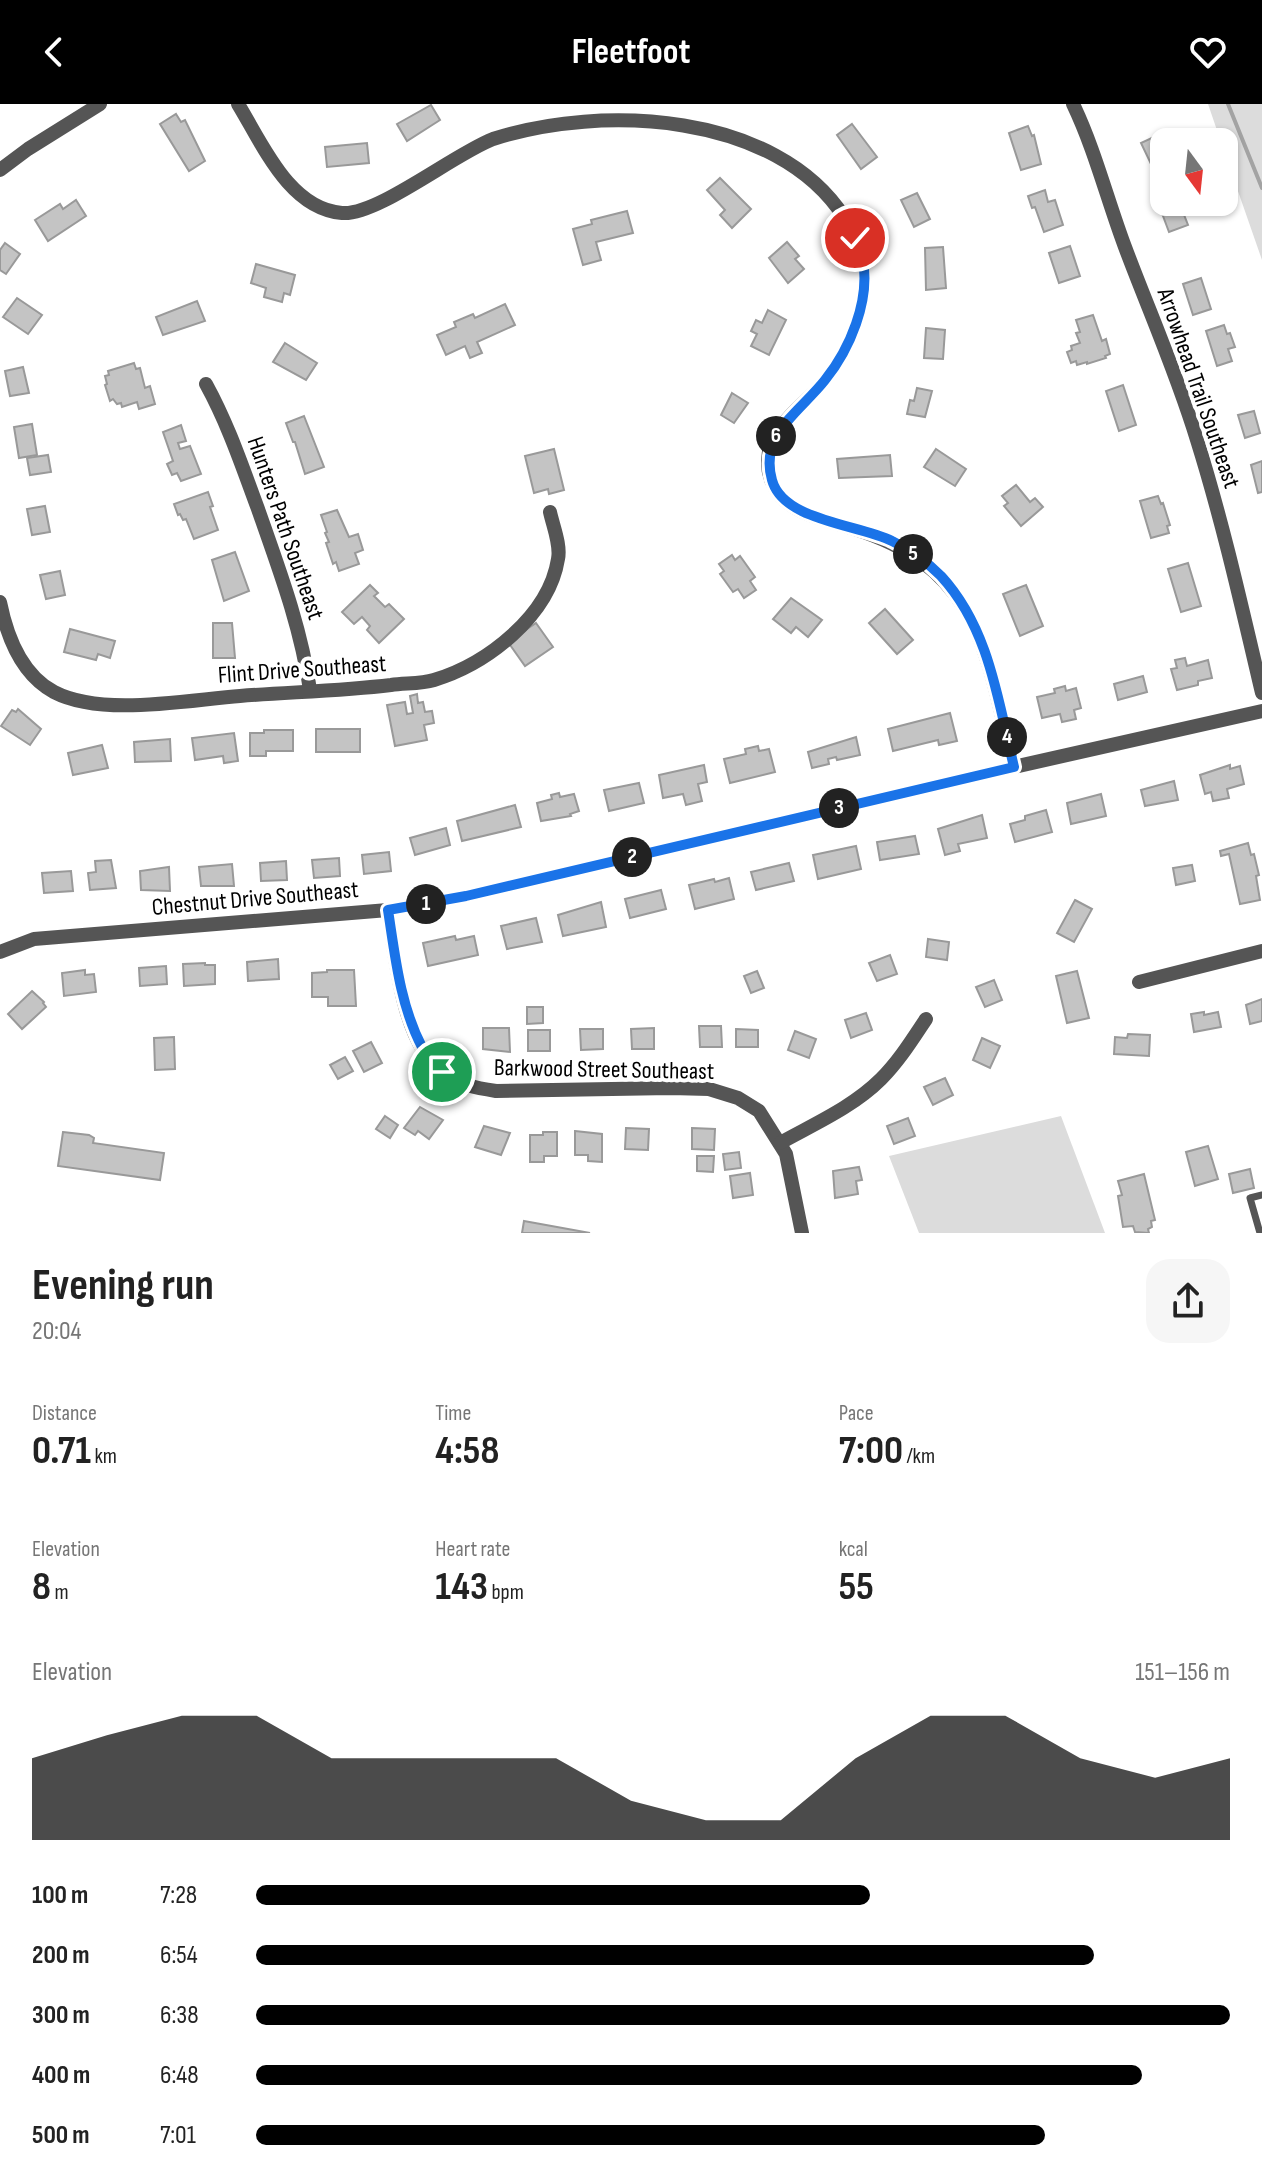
<!DOCTYPE html>
<html lang="en">
<head>
<meta charset="utf-8">
<style>
	body { margin:0; font-family:"Sofia Sans Condensed",sans-serif; background:#f6f6f6; color:#222; height:100vh; display:flex; flex-direction:column; font-size:30px; white-space:nowrap }
	* { box-sizing:border-box; margin:0 }
	p { font-size:26px; color:#767676 }
	.icon { flex:none; width:44px; height:44px; fill:none; stroke:currentColor; stroke-width:2; stroke-linecap:round; stroke-linejoin:round }
	.map { position:relative; height:1129px; overflow:hidden }
	.details { display:flex; flex-direction:column; background:#fff; flex:1 }
	.details>* { flex:none }
	.needle { width:52px; rotate:165deg }
	.controls { position:absolute; left:1150px; top:24px; display:grid; gap:16px }
	.controls a { display:grid; place-items:center; width:88px; height:88px; border-radius:16px; background:#fff; box-shadow:0 2px 6px #0004; font-size:40px }
	.pin { position:absolute; display:grid; place-items:center; width:68px; height:68px; color:#fff; margin:-34px; border:4px solid #fff; border-radius:50%; box-shadow:0 2px 8px #0007 }
	.km { position:absolute; width:40px; height:40px; margin:-20px; border-radius:50%; background:#222; color:#fff; font-size:22px; line-height:40px; text-align:center }
	.round { display:grid; place-items:center; flex:none; width:84px; height:84px; border-radius:24px; background:#f6f6f6 }
	.head { display:flex; align-items:center; justify-content:space-between; height:136px; padding:0 32px }
	h1 { font-size:44px; font-weight:700; line-height:60px }
	.figures { display:grid; grid-template-columns:repeat(3,1fr); gap:12px; height:136px; padding:8px 32px }
	.figures div { display:grid; align-content:center }
	.figures b { font-size:40px; font-weight:700 }
	.figures small { font-size:22px; font-weight:400 }
	.figures p { font-size:22px }
	.chart { height:224px; padding:16px 32px }
	.chart p { display:flex; justify-content:space-between }
	.chart svg { width:100%; height:144px; margin-top:8px; fill:#000; opacity:.7 }
	ul { padding:0 32px; list-style:none; font-size:26px }
	li { display:grid; grid-template-columns:128px 96px 1fr; align-items:center; height:60px }
	li i { height:20px; border-radius:10px; background:#000 }
	header { display:flex; justify-content:space-between; align-items:center; height:104px; padding:0 32px; background:#000; color:#fff; font-size:36px; font-weight:700 }
	.map>svg:first-child { display:block }
	.green { fill:#dcdcdc }
	.lines { fill:none; stroke-linecap:round; stroke-linejoin:round }
	.stream { stroke:#a3a3a3; stroke-width:4 }
	.building { fill:#c4c4c4; stroke:#999; stroke-width:2 }
	.service { stroke:#555; stroke-width:7 }
	.minor { stroke:#555; stroke-width:14 }
	.route-casing { stroke:#fff; stroke-width:16 }
	.route { stroke:#1a73e8; stroke-width:10 }
	.labels { text-anchor:middle; stroke-width:8; stroke-linejoin:round; paint-order:stroke }
	.street-label { font-size:24px; fill:#000; stroke:#fff }
</style>
</head>
<body>
<header><svg class="icon" aria-label="back" viewBox="0 0 24 24"><path d="M15 5l-7 7 7 7"/></svg>Fleetfoot<svg class="icon" aria-label="heart" viewBox="0 0 24 24"><path d="M12 20l-8-8c-3-5 5-10 8-4 3-6 11-1 8 4z"/></svg></header>
<div class="map">
<svg width="1262" height="1129" viewBox="0 0 1262 1129">
	<rect width="100%" height="100%" fill="#fff"/>
	<g class="green">
		<polygon points="1208,0 1262,0 1262,156 1224,47 1224,38 1221,38"/>
		<polygon points="1061,1012 1105,1129 919,1129 889,1052"/>
	</g>
	<g class="lines">
		<polyline class="stream" points="1228,0 1262,84"/>
	</g>
	<g class="building">
		<polygon points="431,1 440,16 407,37 397,20"/>
		<polygon points="176,10 181,18 185,16 205,57 189,67 160,20"/>
		<polygon points="852,20 877,53 861,65 837,31"/>
		<polygon points="1028,22 1032,32 1034,31 1041,60 1021,66 1009,29"/>
		<polygon points="1158,31 1164,43 1164,54 1151,60 1141,39"/>
		<polygon points="367,39 369,59 327,63 325,43"/>
		<polygon points="720,74 751,105 732,124 720,111 725,106 707,86"/>
		<polygon points="1045,86 1048,98 1055,96 1063,121 1044,128 1035,103 1032,104 1028,92"/>
		<polygon points="917,89 930,115 914,123 901,96"/>
		<polygon points="76,96 86,112 48,137 35,116 60,100 63,105"/>
		<polygon points="1179,98 1188,121 1169,128 1160,104"/>
		<polygon points="627,107 633,129 596,138 601,156 583,161 573,125 592,120 591,116"/>
		<polygon points="787,138 799,152 795,155 804,165 788,179 769,154"/>
		<polygon points="5,139 20,150 6,170 0,166 0,146"/>
		<polygon points="1070,142 1080,172 1059,179 1049,149"/>
		<polygon points="943,143 946,184 926,186 925,144"/>
		<polygon points="256,160 295,171 290,191 284,189 282,198 264,193 266,184 251,179"/>
		<polygon points="1201,174 1211,205 1193,211 1183,180"/>
		<polygon points="17,194 42,211 28,230 3,213"/>
		<polygon points="197,197 205,217 163,231 156,213"/>
		<polygon points="505,200 515,221 477,238 482,249 470,254 465,242 446,251 437,231 456,223 454,218 473,210 475,214"/>
		<polygon points="768,206 786,216 769,251 751,242 757,230 751,227 756,216 762,219"/>
		<polygon points="1093,211 1102,237 1106,235 1110,250 1105,252 1106,254 1087,260 1087,258 1077,261 1076,257 1071,259 1067,248 1072,246 1071,242 1080,239 1076,229 1080,228 1076,216"/>
		<polygon points="1224,221 1227,230 1230,229 1235,243 1228,245 1232,257 1217,262 1206,227"/>
		<polygon points="926,224 945,226 943,255 924,254"/>
		<polygon points="285,239 317,259 306,276 273,258"/>
		<polygon points="134,259 136,265 140,264 145,284 150,282 155,300 139,305 137,298 122,303 121,299 117,300 113,295 110,297 105,281 107,280 105,272 109,271 108,267"/>
		<polygon points="23,263 29,289 10,292 5,267"/>
		<polygon points="1123,281 1136,321 1119,327 1106,287"/>
		<polygon points="917,284 932,287 925,313 907,310 910,296 914,297"/>
		<polygon points="732,289 748,299 734,319 721,311"/>
		<polygon points="1254,307 1260,329 1245,334 1238,311"/>
		<polygon points="304,312 324,363 305,370 295,338 293,338 286,319"/>
		<polygon points="32,320 37,351 19,354 14,323"/>
		<polygon points="181,321 186,337 178,339 180,345 190,342 201,370 181,377 177,369 172,371 167,360 173,357 163,328"/>
		<polygon points="554,345 564,386 549,390 548,385 534,389 525,352"/>
		<polygon points="936,345 966,365 955,382 924,363"/>
		<polygon points="48,351 51,368 30,371 27,354"/>
		<polygon points="890,351 892,372 839,374 837,355"/>
		<polygon points="1262,357 1262,388 1258,389 1251,361"/>
		<polygon points="1016,381 1030,398 1035,394 1043,403 1021,422 1004,402 1008,399 1002,392"/>
		<polygon points="208,388 213,402 210,403 218,426 194,435 186,415 183,416 180,410 178,411 174,400"/>
		<polygon points="1158,392 1161,400 1163,399 1170,421 1167,422 1169,429 1151,434 1140,397"/>
		<polygon points="45,402 50,428 32,431 27,405"/>
		<polygon points="337,406 349,433 358,430 363,446 355,449 359,460 339,467 336,458 333,460 326,439 329,438 325,429 327,428 321,411"/>
		<polygon points="235,448 249,487 224,497 212,456"/>
		<polygon points="732,451 735,456 740,452 755,473 750,477 756,486 744,494 738,485 733,488 720,470 724,467 719,460"/>
		<polygon points="1188,459 1201,502 1181,508 1168,465"/>
		<polygon points="60,467 65,491 46,495 40,471"/>
		<polygon points="370,481 378,489 374,492 385,503 389,500 404,515 379,539 367,526 370,522 362,513 354,520 342,508"/>
		<polygon points="1026,481 1043,522 1020,532 1003,490"/>
		<polygon points="791,494 822,516 808,533 796,523 791,529 773,515"/>
		<polygon points="885,505 913,536 897,550 869,519"/>
		<polygon points="213,519 232,519 235,554 213,554"/>
		<polygon points="536,519 553,543 525,562 508,538"/>
		<polygon points="70,525 115,537 110,554 98,550 96,556 64,548"/>
		<polygon points="1185,554 1187,562 1208,556 1212,574 1198,577 1198,581 1177,586 1171,565 1177,564 1175,556"/>
		<polygon points="1143,572 1147,588 1118,596 1114,580"/>
		<polygon points="1065,582 1066,587 1076,584 1081,604 1074,606 1076,615 1062,618 1060,610 1042,614 1037,593 1055,589 1054,585"/>
		<polygon points="417,590 418,599 423,598 425,608 432,607 434,619 424,621 427,636 395,642 387,601 405,598 407,610 413,609 410,592"/>
		<polygon points="18,605 41,625 30,641 1,622 12,606 16,608"/>
		<polygon points="950,609 957,637 939,641 938,636 893,647 888,625"/>
		<rect x="316" y="625" width="44" height="23"/>
		<polygon points="264,626 293,626 293,647 266,647 266,652 250,652 250,629 264,629"/>
		<polygon points="234,629 238,657 224,659 223,652 195,656 192,634"/>
		<polygon points="856,633 860,651 837,656 836,653 828,655 829,660 812,664 808,648"/>
		<polygon points="170,635 171,657 135,658 134,638"/>
		<polygon points="102,641 108,664 73,671 68,649"/>
		<polygon points="758,642 759,647 769,645 775,668 730,679 724,655 746,650 745,645"/>
		<polygon points="704,661 707,678 698,680 702,697 686,701 683,690 663,694 659,671"/>
		<polygon points="1230,661 1230,665 1240,662 1244,680 1227,685 1229,694 1213,697 1211,688 1205,690 1200,671"/>
		<polygon points="1174,677 1178,696 1145,702 1141,686"/>
		<polygon points="639,679 644,699 609,707 604,686"/>
		<polygon points="559,689 560,693 574,690 579,707 570,710 571,712 541,717 537,699 552,695 551,691"/>
		<polygon points="1101,690 1106,712 1071,720 1067,699"/>
		<polygon points="515,701 521,723 462,737 457,717"/>
		<polygon points="1046,706 1052,728 1015,738 1010,720 1025,716 1025,712"/>
		<polygon points="982,711 987,734 958,740 960,747 945,751 938,725"/>
		<polygon points="446,724 450,741 415,751 410,734"/>
		<polygon points="915,732 919,750 880,756 877,738"/>
		<polygon points="1248,739 1251,751 1254,750 1259,771 1256,772 1260,796 1240,800 1229,750 1221,752 1220,747"/>
		<polygon points="856,742 861,765 818,775 813,751"/>
		<polygon points="389,748 391,767 364,770 362,751"/>
		<polygon points="339,754 340,772 314,774 312,756"/>
		<polygon points="111,756 116,784 90,786 88,769 96,768 95,757"/>
		<polygon points="286,757 287,776 261,777 260,759"/>
		<polygon points="789,759 794,777 756,786 751,768"/>
		<polygon points="232,760 234,782 201,782 199,763"/>
		<polygon points="1192,761 1195,777 1176,781 1173,764"/>
		<polygon points="169,763 170,787 141,786 140,767"/>
		<polygon points="71,767 73,787 44,789 42,769"/>
		<polygon points="729,774 734,795 695,805 689,781 714,775 715,778"/>
		<polygon points="661,786 666,805 630,814 625,795"/>
		<polygon points="1075,796 1092,805 1074,838 1057,829"/>
		<polygon points="601,798 606,823 563,832 558,811"/>
		<polygon points="536,814 542,838 507,845 501,822"/>
		<polygon points="455,832 456,836 474,832 478,851 428,862 423,839"/>
		<polygon points="928,835 949,838 947,856 926,853"/>
		<polygon points="890,851 897,870 877,877 869,859"/>
		<polygon points="278,855 279,875 248,877 247,858"/>
		<polygon points="205,859 205,861 215,861 215,880 184,882 183,860"/>
		<polygon points="166,862 167,880 140,882 139,864"/>
		<polygon points="85,866 85,871 94,870 96,888 64,892 62,869"/>
		<polygon points="327,866 354,866 356,902 328,902 328,893 312,893 312,869 327,868"/>
		<polygon points="757,867 764,884 751,889 744,872"/>
		<polygon points="1077,867 1089,914 1067,919 1056,872"/>
		<polygon points="994,876 1002,896 985,903 976,883"/>
		<polygon points="32,887 44,898 43,899 46,903 22,925 8,910"/>
		<polygon points="1262,895 1262,917 1250,920 1246,901"/>
		<polygon points="527,903 543,903 543,919 527,920"/>
		<polygon points="1204,908 1204,911 1218,908 1221,923 1194,928 1191,910"/>
		<polygon points="866,909 872,926 851,934 845,916"/>
		<polygon points="699,922 721,922 722,943 700,943"/>
		<polygon points="483,924 509,924 510,948 483,945"/>
		<polygon points="654,924 654,945 632,945 631,925"/>
		<polygon points="580,925 603,925 603,945 581,946"/>
		<polygon points="736,925 758,926 758,943 736,943"/>
		<rect x="528" y="926" width="22" height="21"/>
		<polygon points="795,927 816,935 809,954 788,946"/>
		<polygon points="1128,930 1150,931 1149,952 1114,950 1115,933 1127,934"/>
		<polygon points="174,933 175,965 155,966 154,934"/>
		<polygon points="982,934 1000,942 990,964 973,956"/>
		<polygon points="371,938 382,959 364,968 353,947"/>
		<polygon points="345,953 353,967 338,975 330,961"/>
		<polygon points="945,974 953,991 933,1001 924,983"/>
		<polygon points="420,1003 443,1016 429,1035 418,1027 415,1031 404,1024"/>
		<polygon points="385,1012 398,1021 390,1034 376,1025"/>
		<polygon points="908,1014 915,1032 894,1040 887,1022"/>
		<polygon points="484,1022 510,1029 501,1051 475,1043"/>
		<polygon points="626,1024 649,1025 648,1046 625,1045"/>
		<polygon points="692,1024 715,1025 714,1046 692,1045"/>
		<polygon points="575,1027 602,1030 602,1058 588,1057 588,1051 575,1051"/>
		<polygon points="63,1028 89,1031 94,1034 93,1039 164,1049 160,1076 58,1062"/>
		<polygon points="543,1028 557,1028 557,1052 544,1052 544,1058 530,1058 530,1031 543,1031"/>
		<polygon points="1208,1042 1218,1075 1195,1082 1186,1048"/>
		<polygon points="739,1048 741,1064 725,1066 723,1050"/>
		<polygon points="697,1052 714,1052 713,1068 697,1067"/>
		<polygon points="859,1063 862,1076 856,1077 858,1090 835,1094 833,1067"/>
		<polygon points="1250,1065 1254,1084 1233,1089 1229,1070"/>
		<polygon points="750,1069 753,1091 733,1094 730,1072"/>
		<polygon points="1144,1070 1155,1116 1151,1117 1152,1123 1148,1125 1149,1129 1135,1128 1133,1122 1123,1123 1118,1092 1122,1091 1118,1077"/>
		<polygon points="524,1117 590,1129 522,1129"/>
	</g>
	<g class="lines">
		<polyline class="service" points="1260,1129 1250,1094 1262,1091"/>
		<g class="minor">
			<path d="M238,0C262,39 289,105 342,109C377,112 454,50 493,35C601,0 776,8 844,113C852,126 862,143 864,159C868,200 850,246 824,277C809,295 788,310 776,330C766,347 765,367 775,384C790,411 828,416 855,425C981,465 986,550 1014,663"/>
			<path d="M1073,0C1095,46 1107,95 1125,143C1149,207 1177,270 1197,336C1223,419 1242,504 1262,589"/>
			<polyline points="0,66 28,45 100,0"/>
			<path d="M206,280C228,320 242,362 258,405C279,465 301,523 310,586"/>
			<path d="M0,498C7,533 21,570 54,588C102,613 187,596 240,592C291,588 341,587 391,581C405,579 421,580 434,576C487,560 549,512 558,455C561,441 553,422 550,408"/>
			<path d="M388,806C395,852 402,939 443,969C459,981 477,984 496,987L671,984L709,985L738,994L759,1007L786,1050L802,1129"/>
			<polyline points="0,848 34,835 388,806 466,792 1014,663 1262,607"/>
			<polyline points="1139,878 1262,847"/>
			<path d="M780,1039C814,1020 853,1003 881,975C899,957 912,936 926,915"/>
		</g>
	</g>
	<g class="lines">
		<defs>
			<path id="route" d="M442,968C435,960 426,952 422,943C400,901 395,851 388,806L466,792L1014,663C998,596 989,524 941,472C928,459 909,445 892,437C858,420 783,417 772,376C759,330 800,308 825,276C850,245 870,197 863,157C862,149 858,141 855,134"/>
		</defs>
		<use href="#route" class="route-casing"/>
		<use href="#route" class="route"/>
	</g>
	<g class="labels">
		<g class="street-label">
			<text transform="translate(1199 284) rotate(71)" y="8">Arrowhead Trail Southeast</text>
			<text transform="translate(286 424) rotate(71)" y="8">Hunters Path Southeast</text>
			<text transform="translate(302 565) rotate(-4)" y="8">Flint Drive Southeast</text>
			<text transform="translate(255 794) rotate(-5)" y="8">Chestnut Drive Southeast</text>
			<text transform="translate(604 965) rotate(1)" y="8">Barkwood Street Southeast</text>
		</g>
	</g>
</svg>
<div class="controls">
<a><svg class="needle" viewBox="-14 -14 28 28"><path d="M0-13l5 13h-10z" fill="#e53935"/><path d="M0 13l5-13h-10z" fill="#767676"/></svg></a>
</div>
<div class="pin" style="left:442px;top:968px;background:#1e9e55"><svg class="icon" aria-label="arrive" viewBox="0 0 24 24"><path d="M6 21V4h12l-3 4 3 4H6"/></svg></div>
<div class="pin" style="left:855px;top:134px;background:#d93025"><svg class="icon" aria-label="check" viewBox="0 0 24 24"><path d="M5 12l5 5 9-10"/></svg></div>
<b class="km" style="left:426px;top:800px">1</b>
<b class="km" style="left:632px;top:753px">2</b>
<b class="km" style="left:839px;top:704px">3</b>
<b class="km" style="left:1007px;top:633px">4</b>
<b class="km" style="left:913px;top:450px">5</b>
<b class="km" style="left:776px;top:332px">6</b>
</div>
<section class="details">
<div class="head"><div><h1>Evening run</h1><p>20:04</p></div><a class="round"><svg class="icon" aria-label="share" viewBox="0 0 24 24"><path d="M12 15V3M7 8l5-5 5 5M5 13v7h14v-7"/></svg></a></div>
<div class="figures">
<div><p>Distance</p><b>0.71<small> km</small></b></div>
<div><p>Time</p><b>4:58</b></div>
<div><p>Pace</p><b>7:00<small> /km</small></b></div>
</div>
<div class="figures">
<div><p>Elevation</p><b>8<small> m</small></b></div>
<div><p>Heart rate</p><b>143<small> bpm</small></b></div>
<div><p>kcal</p><b>55</b></div>
</div>
<div class="chart"><p><span>Elevation</span>151–156 m</p>
<svg viewBox="0 0 160 44" preserveAspectRatio="none"><path d="M0 44V19L10 12L20 6L30 6L40 19L50 19L60 19L70 19L80 32L90 38L100 38L110 19L120 6L130 6L140 19L150 25L160 19V44z"/></svg>
</div>
<ul>
<li><b>100 m</b>7:28<i style="width:63%"></i></li>
<li><b>200 m</b>6:54<i style="width:86%"></i></li>
<li><b>300 m</b>6:38<i style="width:100%"></i></li>
<li><b>400 m</b>6:48<i style="width:91%"></i></li>
<li><b>500 m</b>7:01<i style="width:81%"></i></li>
</ul>
</section>
</body>
</html>
